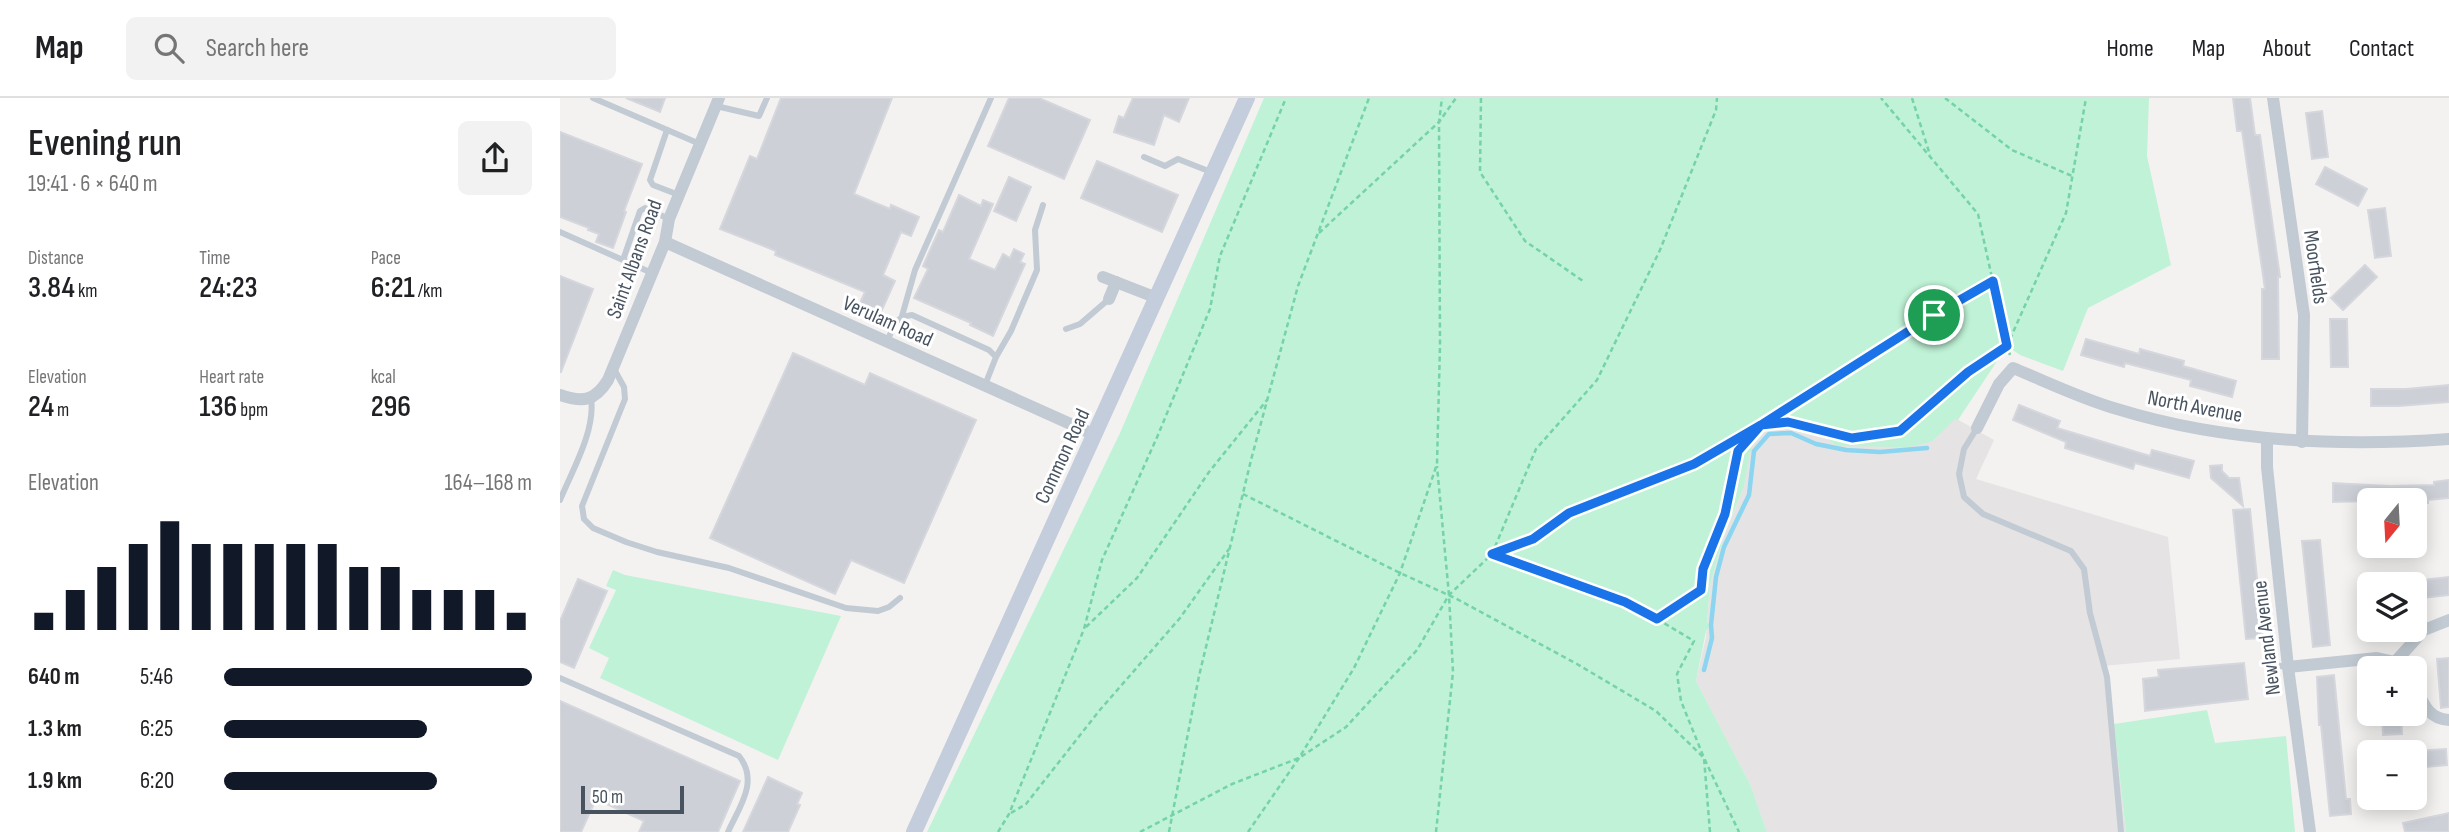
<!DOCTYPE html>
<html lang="en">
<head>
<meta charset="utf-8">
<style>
	body { margin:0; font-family:"Sofia Sans Condensed",sans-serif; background:#f2f2f2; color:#202124; height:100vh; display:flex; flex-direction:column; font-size:26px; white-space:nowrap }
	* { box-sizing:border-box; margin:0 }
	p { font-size:23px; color:#757577 }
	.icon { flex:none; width:38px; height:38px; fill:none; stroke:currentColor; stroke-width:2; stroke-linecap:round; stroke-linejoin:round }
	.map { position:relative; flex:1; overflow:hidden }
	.sheet { display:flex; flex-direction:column; background:#fff; width:560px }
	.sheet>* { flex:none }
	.needle { width:46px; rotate:198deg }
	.fabs { position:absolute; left:1797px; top:390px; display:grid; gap:14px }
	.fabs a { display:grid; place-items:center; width:70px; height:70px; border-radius:10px; background:#fff; box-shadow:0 4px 18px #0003; font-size:35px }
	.scale { position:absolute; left:21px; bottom:18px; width:103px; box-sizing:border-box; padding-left:7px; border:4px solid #485360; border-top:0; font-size:19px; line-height:24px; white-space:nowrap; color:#485360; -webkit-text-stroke:5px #fff; paint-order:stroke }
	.pin { position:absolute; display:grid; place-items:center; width:60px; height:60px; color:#fff; margin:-30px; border:4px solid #fff; border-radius:50%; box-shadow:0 2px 7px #0007 }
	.round { display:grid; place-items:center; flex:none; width:74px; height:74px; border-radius:10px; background:#f2f2f2 }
	.summary { display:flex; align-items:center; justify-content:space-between; height:119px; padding:0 28px }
	h1 { font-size:38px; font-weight:600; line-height:52px }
	.figures { display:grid; grid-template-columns:repeat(3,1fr); gap:10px; height:119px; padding:7px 28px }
	.figures div { display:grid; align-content:center }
	.figures b { font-size:30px; font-weight:600 }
	.figures small { font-size:19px; font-weight:400 }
	.figures p { font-size:19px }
	.chart { height:196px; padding:14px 28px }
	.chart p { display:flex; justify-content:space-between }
	.chart svg { width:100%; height:126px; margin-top:7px; stroke:#111827; stroke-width:6 }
	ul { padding:0 28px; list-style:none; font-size:23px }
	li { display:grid; grid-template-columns:112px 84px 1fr; align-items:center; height:52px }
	li i { height:18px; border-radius:9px; background:#111827 }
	header { display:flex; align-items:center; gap:42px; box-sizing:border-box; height:98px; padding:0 35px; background:#fff; border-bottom:2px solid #e0e0e0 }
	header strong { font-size:33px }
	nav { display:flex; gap:38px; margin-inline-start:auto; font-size:24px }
	.search { width:490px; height:63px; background:#f2f2f2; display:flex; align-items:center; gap:18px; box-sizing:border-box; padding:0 24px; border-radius:10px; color:#757577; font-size:26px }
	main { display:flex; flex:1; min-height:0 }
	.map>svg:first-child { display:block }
	.education { fill:#e5e3e3 }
	.green { fill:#bff2d6 }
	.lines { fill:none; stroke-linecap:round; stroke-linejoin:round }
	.stream { stroke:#8bd5f1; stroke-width:4.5 }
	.building { fill:#cdd0d7; stroke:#d5d7dd; stroke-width:2 }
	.path { stroke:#75d2aa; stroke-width:2.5; stroke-dasharray:5 3.5; stroke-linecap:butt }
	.lane { stroke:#c2cbd3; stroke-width:6 }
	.street { stroke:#c2cbd3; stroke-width:12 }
	.secondary { stroke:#c4cddb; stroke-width:16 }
	.route-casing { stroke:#fff; stroke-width:14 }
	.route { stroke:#1a73e8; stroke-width:9 }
	.labels { text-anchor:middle; stroke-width:6; stroke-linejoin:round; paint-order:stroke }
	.street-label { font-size:21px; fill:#485360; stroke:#fff }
</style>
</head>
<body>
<header>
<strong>Map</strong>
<div class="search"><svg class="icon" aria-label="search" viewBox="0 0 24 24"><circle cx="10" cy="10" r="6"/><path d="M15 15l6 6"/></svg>Search here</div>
<nav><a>Home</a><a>Map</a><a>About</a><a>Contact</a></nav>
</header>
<main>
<section class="sheet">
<div class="summary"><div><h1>Evening run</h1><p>19:41 · 6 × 640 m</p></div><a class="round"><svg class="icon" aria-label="share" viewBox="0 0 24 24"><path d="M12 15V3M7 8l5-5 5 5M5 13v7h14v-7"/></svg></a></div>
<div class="figures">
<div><p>Distance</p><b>3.84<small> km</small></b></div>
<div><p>Time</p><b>24:23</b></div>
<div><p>Pace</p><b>6:21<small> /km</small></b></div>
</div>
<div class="figures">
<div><p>Elevation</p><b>24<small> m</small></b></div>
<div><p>Heart rate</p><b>136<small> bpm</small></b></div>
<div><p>kcal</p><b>296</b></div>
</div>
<div class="chart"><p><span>Elevation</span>164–168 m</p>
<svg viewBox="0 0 160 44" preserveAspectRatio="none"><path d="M5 44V38M15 44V30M25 44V22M35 44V14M45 44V6M55 44V14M65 44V14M75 44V14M85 44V14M95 44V14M105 44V22M115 44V22M125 44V30M135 44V30M145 44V30M155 44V38"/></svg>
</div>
<ul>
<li><b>640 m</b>5:46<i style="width:100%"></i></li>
<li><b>1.3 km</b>6:25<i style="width:66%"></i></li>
<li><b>1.9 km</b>6:20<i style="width:69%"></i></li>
</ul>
</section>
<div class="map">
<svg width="1889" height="734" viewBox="0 0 1889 734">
	<rect width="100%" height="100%" fill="#f4f2f1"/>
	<polygon class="education" points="1395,320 1434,342 1416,381 1608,439 1620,561 1542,568 1554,626 1566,734 1207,734 1190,686 1136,583 1146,539 1150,487 1164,438 1184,389 1190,351 1203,334 1215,329 1238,328 1255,332 1277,348 1373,343"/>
	<g class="green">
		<polygon points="704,0 1589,0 1587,58 1611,167 1528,210 1503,273 1460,257 1447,248 1398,322 1395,321 1373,343 1349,349 1277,348 1255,332 1238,328 1215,329 1203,334 1191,350 1194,353 1190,354 1184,389 1164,437 1150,487 1147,525 1151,527 1146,533 1136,583 1190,686 1207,734 367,734 560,335"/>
		<polygon points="53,472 65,477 281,518 218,662 40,580 49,560 29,550 56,492 46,488"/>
		<polygon points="1647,612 1655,645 1726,638 1735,734 1566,734 1554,626"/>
	</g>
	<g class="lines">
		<polyline class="stream" points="1144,572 1152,540 1151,527 1156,479 1164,449 1189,397 1194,353 1209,336 1231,335 1256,346 1286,352 1320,354 1367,350"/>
	</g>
	<g class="building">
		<polygon points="66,0 105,0 100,14"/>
		<polygon points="221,0 332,0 294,96 330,111 331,107 359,119 351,138 341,134 323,177 335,183 321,214 300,205 305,194 215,157 216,153 160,131 190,58 197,61"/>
		<polygon points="449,0 479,0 530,22 504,81 428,48"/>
		<polygon points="573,0 629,0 619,24 604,17 594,47 554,34 559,18 564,20"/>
		<polygon points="1673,0 1690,0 1695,37 1700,37 1720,179 1718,179 1719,261 1702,261 1702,191 1705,191 1682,33 1677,33"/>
		<polygon points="1762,13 1768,59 1752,61 1746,15"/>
		<polygon points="0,34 82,66 64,113 66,114 53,150 36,144 39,136 28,132 29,130 0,119"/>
		<polygon points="537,63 618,97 602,134 521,100"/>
		<polygon points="1765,69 1807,91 1798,108 1756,86"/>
		<polygon points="449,79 471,89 456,123 434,113"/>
		<polygon points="399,97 421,108 423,102 433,106 409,161 435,172 443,156 450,160 454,151 464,156 460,164 465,166 433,238 410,227 411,225 354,200 368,171 363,168 379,132 383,134"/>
		<polygon points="1825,110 1831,158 1815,160 1808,112"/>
		<polygon points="1805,167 1817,179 1783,212 1771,200"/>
		<polygon points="0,178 33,191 1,274 0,274"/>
		<polygon points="1770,221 1787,221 1788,269 1771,269"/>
		<polygon points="1526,241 1579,256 1580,251 1624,263 1623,268 1676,283 1672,299 1630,288 1631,282 1565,265 1564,269 1521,257"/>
		<polygon points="233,255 305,287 310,275 416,322 344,485 291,462 275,496 150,440"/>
		<polygon points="1889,287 1889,304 1839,308 1811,308 1811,291 1846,291"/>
		<polygon points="1459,307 1500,323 1497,330 1590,358 1592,352 1634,363 1629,380 1575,365 1573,371 1505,350 1506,344 1453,322"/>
		<polygon points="1662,367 1662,373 1669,380 1679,380 1683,408 1651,380 1650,368"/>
		<polygon points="1889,382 1889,400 1868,402 1868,405 1855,405 1855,402 1773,404 1773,385 1830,388 1874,387 1874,384"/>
		<polygon points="1690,411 1703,540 1686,541 1673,412"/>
		<polygon points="1760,442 1770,547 1753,549 1742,443"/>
		<polygon points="1889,479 1889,497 1855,501 1855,483"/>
		<polygon points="18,481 47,493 14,570 0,564 0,523"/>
		<polygon points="1817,532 1848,532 1848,536 1845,540 1818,543"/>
		<polygon points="1889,560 1889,609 1881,610 1877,561"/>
		<polygon points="1684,565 1688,601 1585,613 1583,581 1599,579 1598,572"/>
		<polygon points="1774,577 1786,701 1790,701 1791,716 1770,718 1761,627 1759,627 1757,579"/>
		<polygon points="0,603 180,683 158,734 79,734 84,723 36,701 21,734 0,734"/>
		<polygon points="1822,616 1841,616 1842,636 1823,637"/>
		<polygon points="1886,651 1887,667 1855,670 1855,653"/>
		<polygon points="208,679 242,695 237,706 240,707 228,734 183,734"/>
		<polygon points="1889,715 1889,734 1845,734 1843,725"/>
	</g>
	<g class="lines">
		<g class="path">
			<polyline points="921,0 920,74 965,143 1023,183"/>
			<polyline points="1352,0 1370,57"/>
			<polyline points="1385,0 1452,52 1512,78"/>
			<polyline points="759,135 879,24 896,0"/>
			<polyline points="1450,257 1447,248 1506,115 1526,0"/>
			<polyline points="1204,325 1374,217 1433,183"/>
			<polyline points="683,396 840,475 895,500 1017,566 1096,613 1144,660 1179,734"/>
			<polyline points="932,456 973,441 1009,415 1134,366 1198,329"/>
			<polyline points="932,456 1065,504 1097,521"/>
			<polyline points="526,529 577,480 649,374 707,302"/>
			<polyline points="451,715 466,706 539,613 620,520 669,451"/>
			<polyline points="438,734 449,716 524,531 542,462 598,337 650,211 660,158 726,0"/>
			<polyline points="580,734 672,686 739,660 786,629 857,552 889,497 932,456 976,351 1037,282 1100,152 1156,12 1157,0"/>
			<polyline points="609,734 639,578 691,362 738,188 809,0"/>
			<polyline points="688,734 739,660 794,570 840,475 877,366 880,247 879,24 882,0"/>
			<polyline points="876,734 893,574 889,497 877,368"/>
			<polyline points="1150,734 1144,660 1121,603 1117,576 1134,543 1097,521 1141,492 1143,471 1165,416 1178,353 1201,327 1228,324 1292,340 1340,333 1408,274 1447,248 1418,116 1321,0"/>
		</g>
		<g class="lane">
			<polyline points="33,0 140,46"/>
			<polyline points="156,8 199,18 207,0"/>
			<polyline points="107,32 90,82 93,87 119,97"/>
			<polyline points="584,59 605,68 618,61 651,74"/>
			<polyline points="0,134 92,175"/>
			<polyline points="63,162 80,113 85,110 109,121"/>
			<polyline points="342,218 355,172 431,0"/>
			<polyline points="506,231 520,226 549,201"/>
			<path d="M327,244C334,228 334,219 352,217L429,252L436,259L425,287"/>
			<polyline points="436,259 451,233 477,172 475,132 483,107"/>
			<polyline points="54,271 64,289 65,301 22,408 24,421 33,430 66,444 97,454 169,470 286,510 318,513 329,509 340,500"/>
			<polyline points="1417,330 1404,351 1399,376 1404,399 1423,416 1511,453 1524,471 1530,515 1547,579 1561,734"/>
			<path d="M0,402C12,373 36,332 31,300"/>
			<polyline points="1706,566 1728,569"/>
			<path d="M0,580L179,658C199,683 180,708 168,734"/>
		</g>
		<g class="street">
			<polyline points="1713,0 1744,217 1742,344"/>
			<polyline points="105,144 535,337"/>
			<polyline points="543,179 597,200"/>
			<polyline points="549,201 556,184"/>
			<path d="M0,297C23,305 35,303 48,282L105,144L109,121L159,0"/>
			<path d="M1417,330L1439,286L1453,270C1487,284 1522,301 1557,311C1664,344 1778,349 1889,341"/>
			<polyline points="1707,340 1707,369 1728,569 1750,734"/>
			<polyline points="1728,569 1817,560 1835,564"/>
			<polyline points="1843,570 1835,564 1864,532 1889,522"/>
			<path d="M1855,588C1863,605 1868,621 1889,622"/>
		</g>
		<polyline class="secondary" points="354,734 687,0"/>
	</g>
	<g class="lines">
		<defs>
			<polyline id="route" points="1374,217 1201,327 1134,366 1009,415 973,441 932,456 1065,504 1097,521 1141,492 1143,471 1165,416 1178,353 1201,327 1228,324 1292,340 1340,333 1408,274 1447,248 1433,183 1374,217"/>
		</defs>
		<use href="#route" class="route-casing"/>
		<use href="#route" class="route"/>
	</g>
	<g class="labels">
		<g class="street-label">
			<text transform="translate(74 161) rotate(-70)" y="7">Saint Albans Road</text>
			<text transform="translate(1756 169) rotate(82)" y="7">Moorfields</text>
			<text transform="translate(328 223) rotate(24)" y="7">Verulam Road</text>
			<text transform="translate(1635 308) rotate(11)" y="7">North Avenue</text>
			<text transform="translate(502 358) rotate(-65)" y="7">Common Road</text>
			<text transform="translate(1706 540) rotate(-97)" y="7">Newland Avenue</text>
		</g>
	</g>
</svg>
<div class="fabs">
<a><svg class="needle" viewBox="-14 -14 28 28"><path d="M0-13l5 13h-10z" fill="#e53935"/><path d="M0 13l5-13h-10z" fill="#757577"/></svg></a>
<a><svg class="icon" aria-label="layers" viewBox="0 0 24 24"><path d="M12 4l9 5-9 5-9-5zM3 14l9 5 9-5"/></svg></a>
<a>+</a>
<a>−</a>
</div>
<div class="scale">50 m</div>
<div class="pin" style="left:1374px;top:217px;background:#1e9e55"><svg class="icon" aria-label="arrive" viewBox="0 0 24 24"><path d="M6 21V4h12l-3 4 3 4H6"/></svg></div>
</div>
</main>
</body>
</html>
